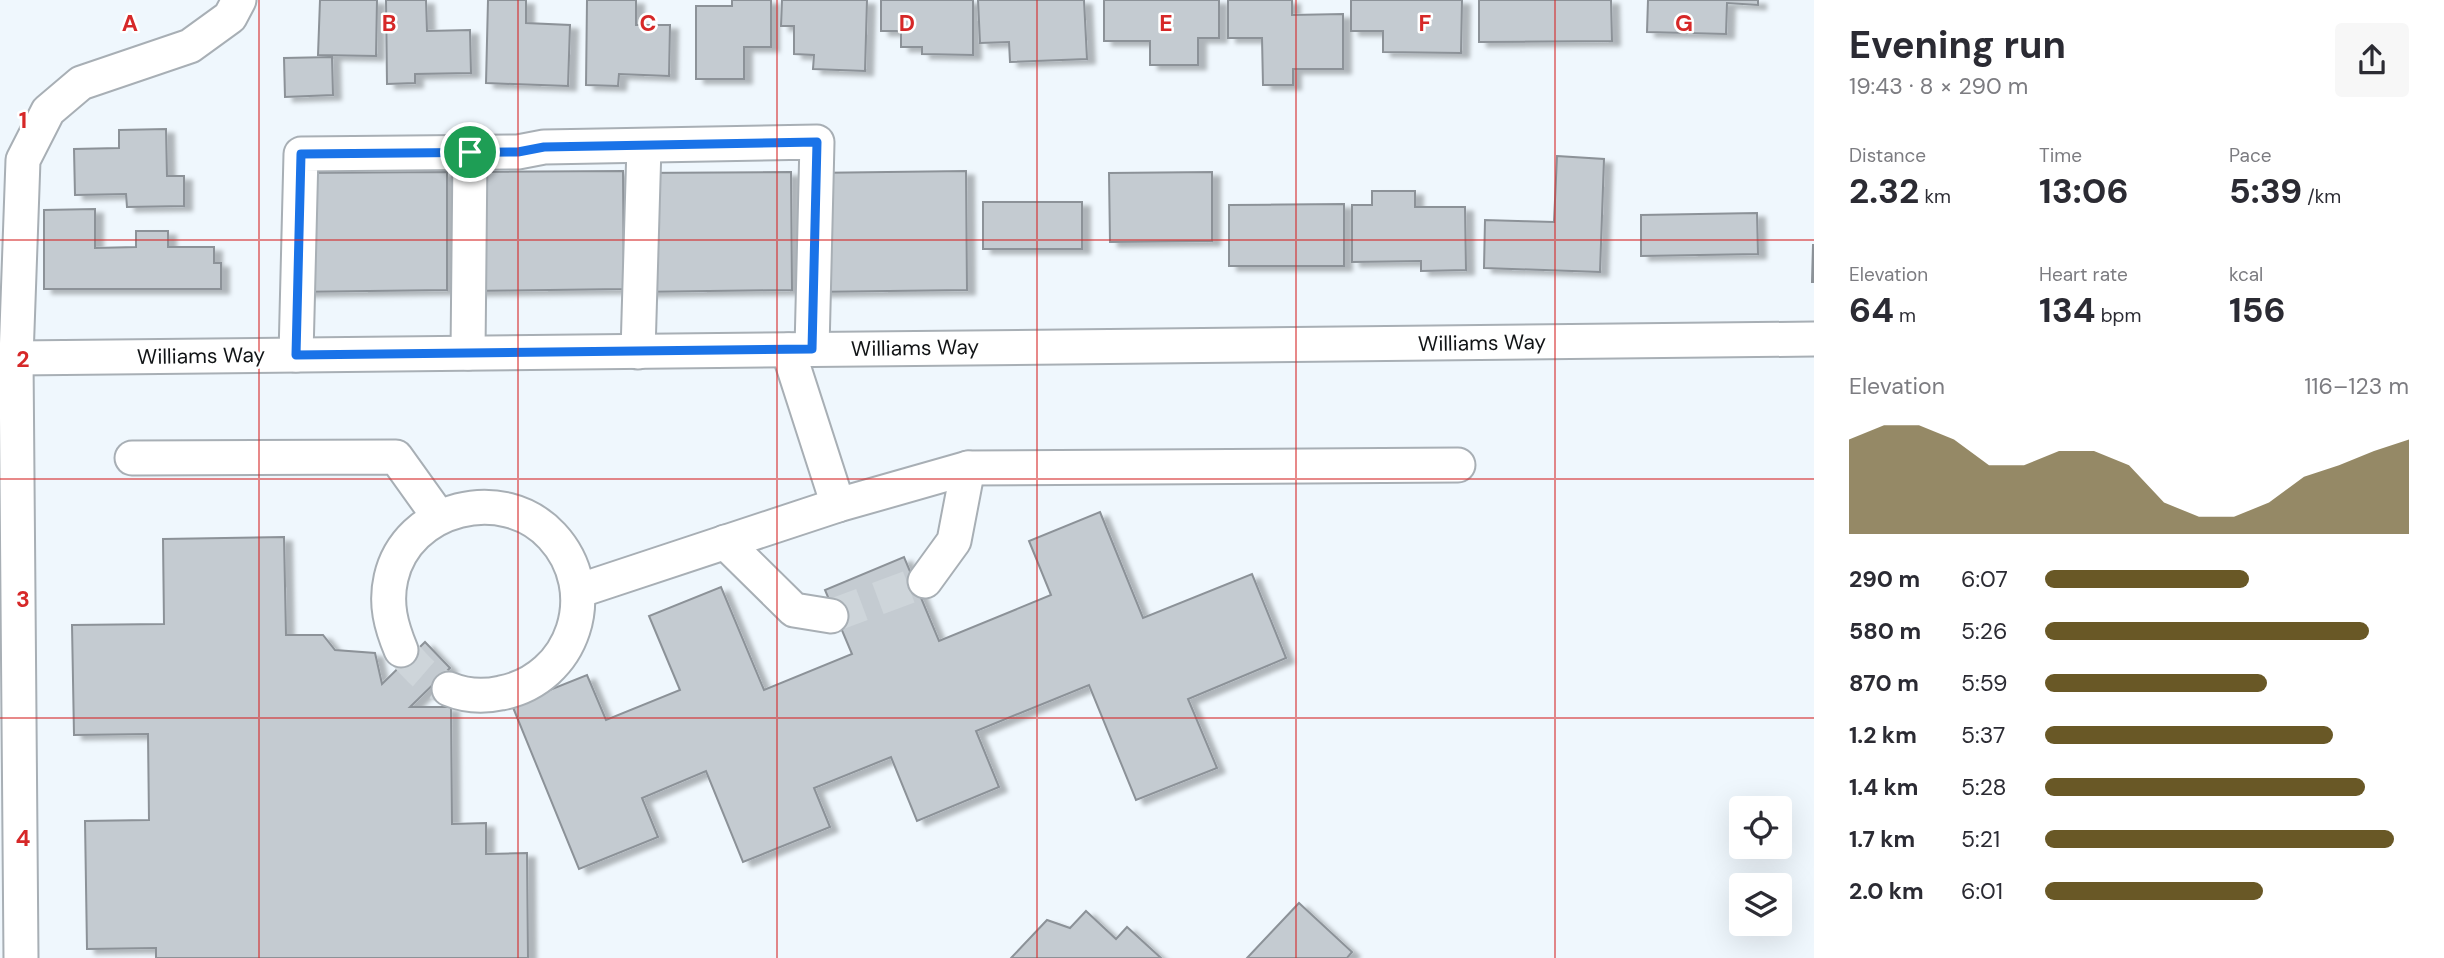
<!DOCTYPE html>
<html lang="en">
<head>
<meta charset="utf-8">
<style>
	body { margin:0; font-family:"DM Sans",sans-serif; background:#f7f7f7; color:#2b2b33; height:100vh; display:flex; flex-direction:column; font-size:26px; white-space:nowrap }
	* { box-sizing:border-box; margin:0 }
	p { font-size:23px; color:#7c7c81 }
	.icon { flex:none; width:38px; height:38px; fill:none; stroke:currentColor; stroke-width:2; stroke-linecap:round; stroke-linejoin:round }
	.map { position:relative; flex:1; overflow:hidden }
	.side { display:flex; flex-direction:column; background:#fff; width:630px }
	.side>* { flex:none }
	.controls { position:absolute; left:1729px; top:796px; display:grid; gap:14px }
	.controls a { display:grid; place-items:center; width:63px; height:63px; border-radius:7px; background:#fff; box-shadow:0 7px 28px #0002; font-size:35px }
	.pin { position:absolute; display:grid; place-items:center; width:60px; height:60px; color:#fff; margin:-30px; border:4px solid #fff; border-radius:50%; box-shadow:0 2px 7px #0007 }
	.round { display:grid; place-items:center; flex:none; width:74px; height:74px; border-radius:7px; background:#f7f7f7 }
	.summary { display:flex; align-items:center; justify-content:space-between; height:119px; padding:0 35px }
	h1 { font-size:38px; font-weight:700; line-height:52px }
	.figures { display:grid; grid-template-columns:repeat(3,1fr); gap:10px; height:119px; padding:7px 35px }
	.figures div { display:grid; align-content:center }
	.figures b { font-size:35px; font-weight:700 }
	.figures small { font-size:19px; font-weight:400 }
	.figures p { font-size:19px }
	.chart { height:196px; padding:14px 35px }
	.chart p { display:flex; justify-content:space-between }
	.chart svg { width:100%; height:126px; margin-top:7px; fill:#695826; opacity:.7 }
	ul { padding:0 35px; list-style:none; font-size:23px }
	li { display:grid; grid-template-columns:112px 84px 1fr; align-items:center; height:52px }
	li i { height:18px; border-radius:9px; background:#695826 }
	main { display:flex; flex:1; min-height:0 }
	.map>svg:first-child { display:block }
	.building { fill:#c4cbd1; stroke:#8c9298; stroke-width:2; filter:url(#shadow) }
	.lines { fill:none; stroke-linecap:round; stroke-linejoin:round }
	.minor-tunnel { stroke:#ced5da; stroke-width:33; stroke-dasharray:33 17; stroke-linecap:butt }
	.minor-casing { stroke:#a8afb5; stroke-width:37 }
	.minor { stroke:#fff; stroke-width:33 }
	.route-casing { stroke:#fff; stroke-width:14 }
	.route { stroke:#1a73e8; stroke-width:9 }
	.grid { fill:none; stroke:#d62828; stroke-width:2; stroke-opacity:0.55 }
	.labels { text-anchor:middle; stroke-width:5; stroke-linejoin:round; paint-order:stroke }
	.street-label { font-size:21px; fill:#111416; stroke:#fff }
	.grid-label { font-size:23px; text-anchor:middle; font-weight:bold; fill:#d62828; stroke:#fff; stroke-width:5; stroke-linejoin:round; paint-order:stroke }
</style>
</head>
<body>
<main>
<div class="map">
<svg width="1814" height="958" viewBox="0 0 1814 958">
	<defs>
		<filter id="shadow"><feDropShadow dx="8" dy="4.5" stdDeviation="2" flood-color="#0004"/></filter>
	</defs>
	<rect width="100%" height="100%" fill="#eff7fd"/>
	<g class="building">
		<polygon points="320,0 377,0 376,56 318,55"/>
		<polygon points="386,0 426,0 427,31 470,30 471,73 415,74 415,83 387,84"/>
		<polygon points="488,0 526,0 526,23 570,25 568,86 486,83"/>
		<polygon points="587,0 636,0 636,25 670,25 669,76 619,74 618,86 586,85"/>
		<polygon points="732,0 771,0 771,47 744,47 744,79 696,79 696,6 732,6"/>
		<polygon points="782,0 867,0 865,71 813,69 814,55 794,54 794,26 781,26"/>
		<polygon points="881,0 973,0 973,55 922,54 922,47 901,47 901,31 881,31"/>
		<polygon points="978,0 1084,0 1087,59 1010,62 1009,42 980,43"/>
		<polygon points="1104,0 1219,0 1219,38 1198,38 1198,65 1150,65 1150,41 1104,41"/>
		<polygon points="1228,0 1292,0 1292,15 1343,14 1343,69 1293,69 1293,85 1263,85 1262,38 1228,38"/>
		<polygon points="1351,0 1462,0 1461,53 1383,52 1383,31 1351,31"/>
		<polygon points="1479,0 1611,0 1612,41 1479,42"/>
		<polygon points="1648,0 1758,0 1758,5 1727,3 1726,34 1647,32"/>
		<polygon points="332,57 333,95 285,97 284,58"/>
		<polygon points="166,129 167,176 184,176 184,206 127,207 126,194 75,195 74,149 119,148 119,130"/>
		<polygon points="1557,156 1604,159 1600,272 1484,268 1485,220 1554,222"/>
		<polygon points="623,171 624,289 467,291 466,172"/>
		<polygon points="966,171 967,290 810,292 809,173"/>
		<polygon points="447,172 447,290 291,292 290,173"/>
		<polygon points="791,172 792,290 635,292 634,173"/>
		<polygon points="1212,172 1212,241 1110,242 1109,173"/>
		<polygon points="1372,191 1415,191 1415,207 1465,207 1466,270 1421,271 1421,261 1352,262 1352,205 1372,205"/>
		<rect x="983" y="202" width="99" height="47"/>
		<polygon points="1344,204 1344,266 1229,266 1229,205"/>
		<polygon points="95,209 95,248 136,247 136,231 168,231 168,247 214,247 214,263 221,263 221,289 44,289 44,210"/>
		<polygon points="1757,213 1758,254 1641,256 1641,215"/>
		<polygon points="1813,245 1814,245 1814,282 1812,282"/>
		<polygon points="1100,512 1143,618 1252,574 1286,658 1188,699 1217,768 1136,800 1089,685 976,731 999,787 917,821 891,757 814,788 830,827 743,862 706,771 642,798 658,837 579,869 512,705 587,675 606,720 680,690 649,616 721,587 764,690 852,654 825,590 904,557 939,641 1051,595 1029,541"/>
		<polygon points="284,537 286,635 323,635 335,650 375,653 382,684 425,642 450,668 410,707 451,707 452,824 486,823 486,854 527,853 528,958 156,958 156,948 87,949 85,821 149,820 148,734 74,735 72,625 164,624 163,539"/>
		<polygon points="1299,903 1352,952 1347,958 1247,958"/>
		<polygon points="1086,911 1116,939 1127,927 1161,958 1011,958 1047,920 1070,928"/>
	</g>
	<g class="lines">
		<g class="minor-tunnel">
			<polyline points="831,616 925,581"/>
			<path d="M401,650C416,667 427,681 449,689"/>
		</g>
		<defs>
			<g id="minor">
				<polyline points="788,350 838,505 968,468 1458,465"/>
				<polyline points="638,352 644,146"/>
				<polyline points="468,353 470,152"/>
				<polyline points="296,355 301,154 518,152 544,147 817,142 812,349"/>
				<polyline points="16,358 1814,339"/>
				<polyline points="132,458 396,457 439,517"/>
				<polyline points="725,542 794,610 831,616"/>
				<polyline points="925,581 954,541 968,468"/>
				<polyline points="578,591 838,505"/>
				<path d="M401,650C391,626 385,604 391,578C407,507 503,483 552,536C603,591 574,679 501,693C483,697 466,696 449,689"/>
				<polyline points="21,958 16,358 23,160 48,111 81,83 190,46 230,17 239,0"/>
			</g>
		</defs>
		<use href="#minor" class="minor-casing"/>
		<use href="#minor" class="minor"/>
	</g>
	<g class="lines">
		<defs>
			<polygon id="route" points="817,142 812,349 296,355 301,154 518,152 544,147"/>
		</defs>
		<use href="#route" class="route-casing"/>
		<use href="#route" class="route"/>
	</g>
	<path class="grid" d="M259,0V958M518,0V958M777,0V958M1037,0V958M1296,0V958M1555,0V958M0,240H1814M0,479H1814M0,718H1814"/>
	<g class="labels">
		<g class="street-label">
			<text transform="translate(1482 343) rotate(-1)" y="7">Williams Way</text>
			<text transform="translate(915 348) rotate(-1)" y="7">Williams Way</text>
			<text transform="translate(201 356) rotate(-1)" y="7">Williams Way</text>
		</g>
	</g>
	<g class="grid-label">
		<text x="130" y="31">A</text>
		<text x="389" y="31">B</text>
		<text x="648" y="31">C</text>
		<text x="907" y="31">D</text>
		<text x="1166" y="31">E</text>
		<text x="1425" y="31">F</text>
		<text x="1684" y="31">G</text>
		<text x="23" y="128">1</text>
		<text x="23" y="367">2</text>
		<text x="23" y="607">3</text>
		<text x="23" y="846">4</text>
	</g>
</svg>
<div class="controls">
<a><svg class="icon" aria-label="locate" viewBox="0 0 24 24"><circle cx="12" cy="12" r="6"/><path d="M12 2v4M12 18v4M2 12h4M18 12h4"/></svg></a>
<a><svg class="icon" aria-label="layers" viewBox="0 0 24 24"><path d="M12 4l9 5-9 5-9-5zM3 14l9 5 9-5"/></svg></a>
</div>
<div class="pin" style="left:470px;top:152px;background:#1e9e55"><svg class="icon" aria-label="arrive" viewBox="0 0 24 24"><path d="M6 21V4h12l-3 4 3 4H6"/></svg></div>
</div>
<section class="side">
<div class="summary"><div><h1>Evening run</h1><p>19:43 · 8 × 290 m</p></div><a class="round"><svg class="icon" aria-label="share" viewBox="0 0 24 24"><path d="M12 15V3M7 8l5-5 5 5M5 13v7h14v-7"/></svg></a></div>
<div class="figures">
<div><p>Distance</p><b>2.32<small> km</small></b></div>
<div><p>Time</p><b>13:06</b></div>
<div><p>Pace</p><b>5:39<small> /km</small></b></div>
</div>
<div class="figures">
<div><p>Elevation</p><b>64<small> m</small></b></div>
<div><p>Heart rate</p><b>134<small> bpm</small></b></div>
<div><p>kcal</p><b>156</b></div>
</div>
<div class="chart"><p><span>Elevation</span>116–123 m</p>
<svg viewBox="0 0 160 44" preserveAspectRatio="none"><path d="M0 44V11L10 6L20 6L30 11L40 20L50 20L60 15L70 15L80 20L90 33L100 38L110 38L120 33L130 24L140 20L150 15L160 11V44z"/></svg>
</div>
<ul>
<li><b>290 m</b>6:07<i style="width:56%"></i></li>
<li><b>580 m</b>5:26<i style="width:89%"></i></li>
<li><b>870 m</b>5:59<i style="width:61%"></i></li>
<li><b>1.2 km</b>5:37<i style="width:79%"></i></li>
<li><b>1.4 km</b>5:28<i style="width:88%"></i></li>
<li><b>1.7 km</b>5:21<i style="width:96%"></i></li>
<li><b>2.0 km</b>6:01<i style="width:60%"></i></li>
</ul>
</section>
</main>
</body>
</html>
